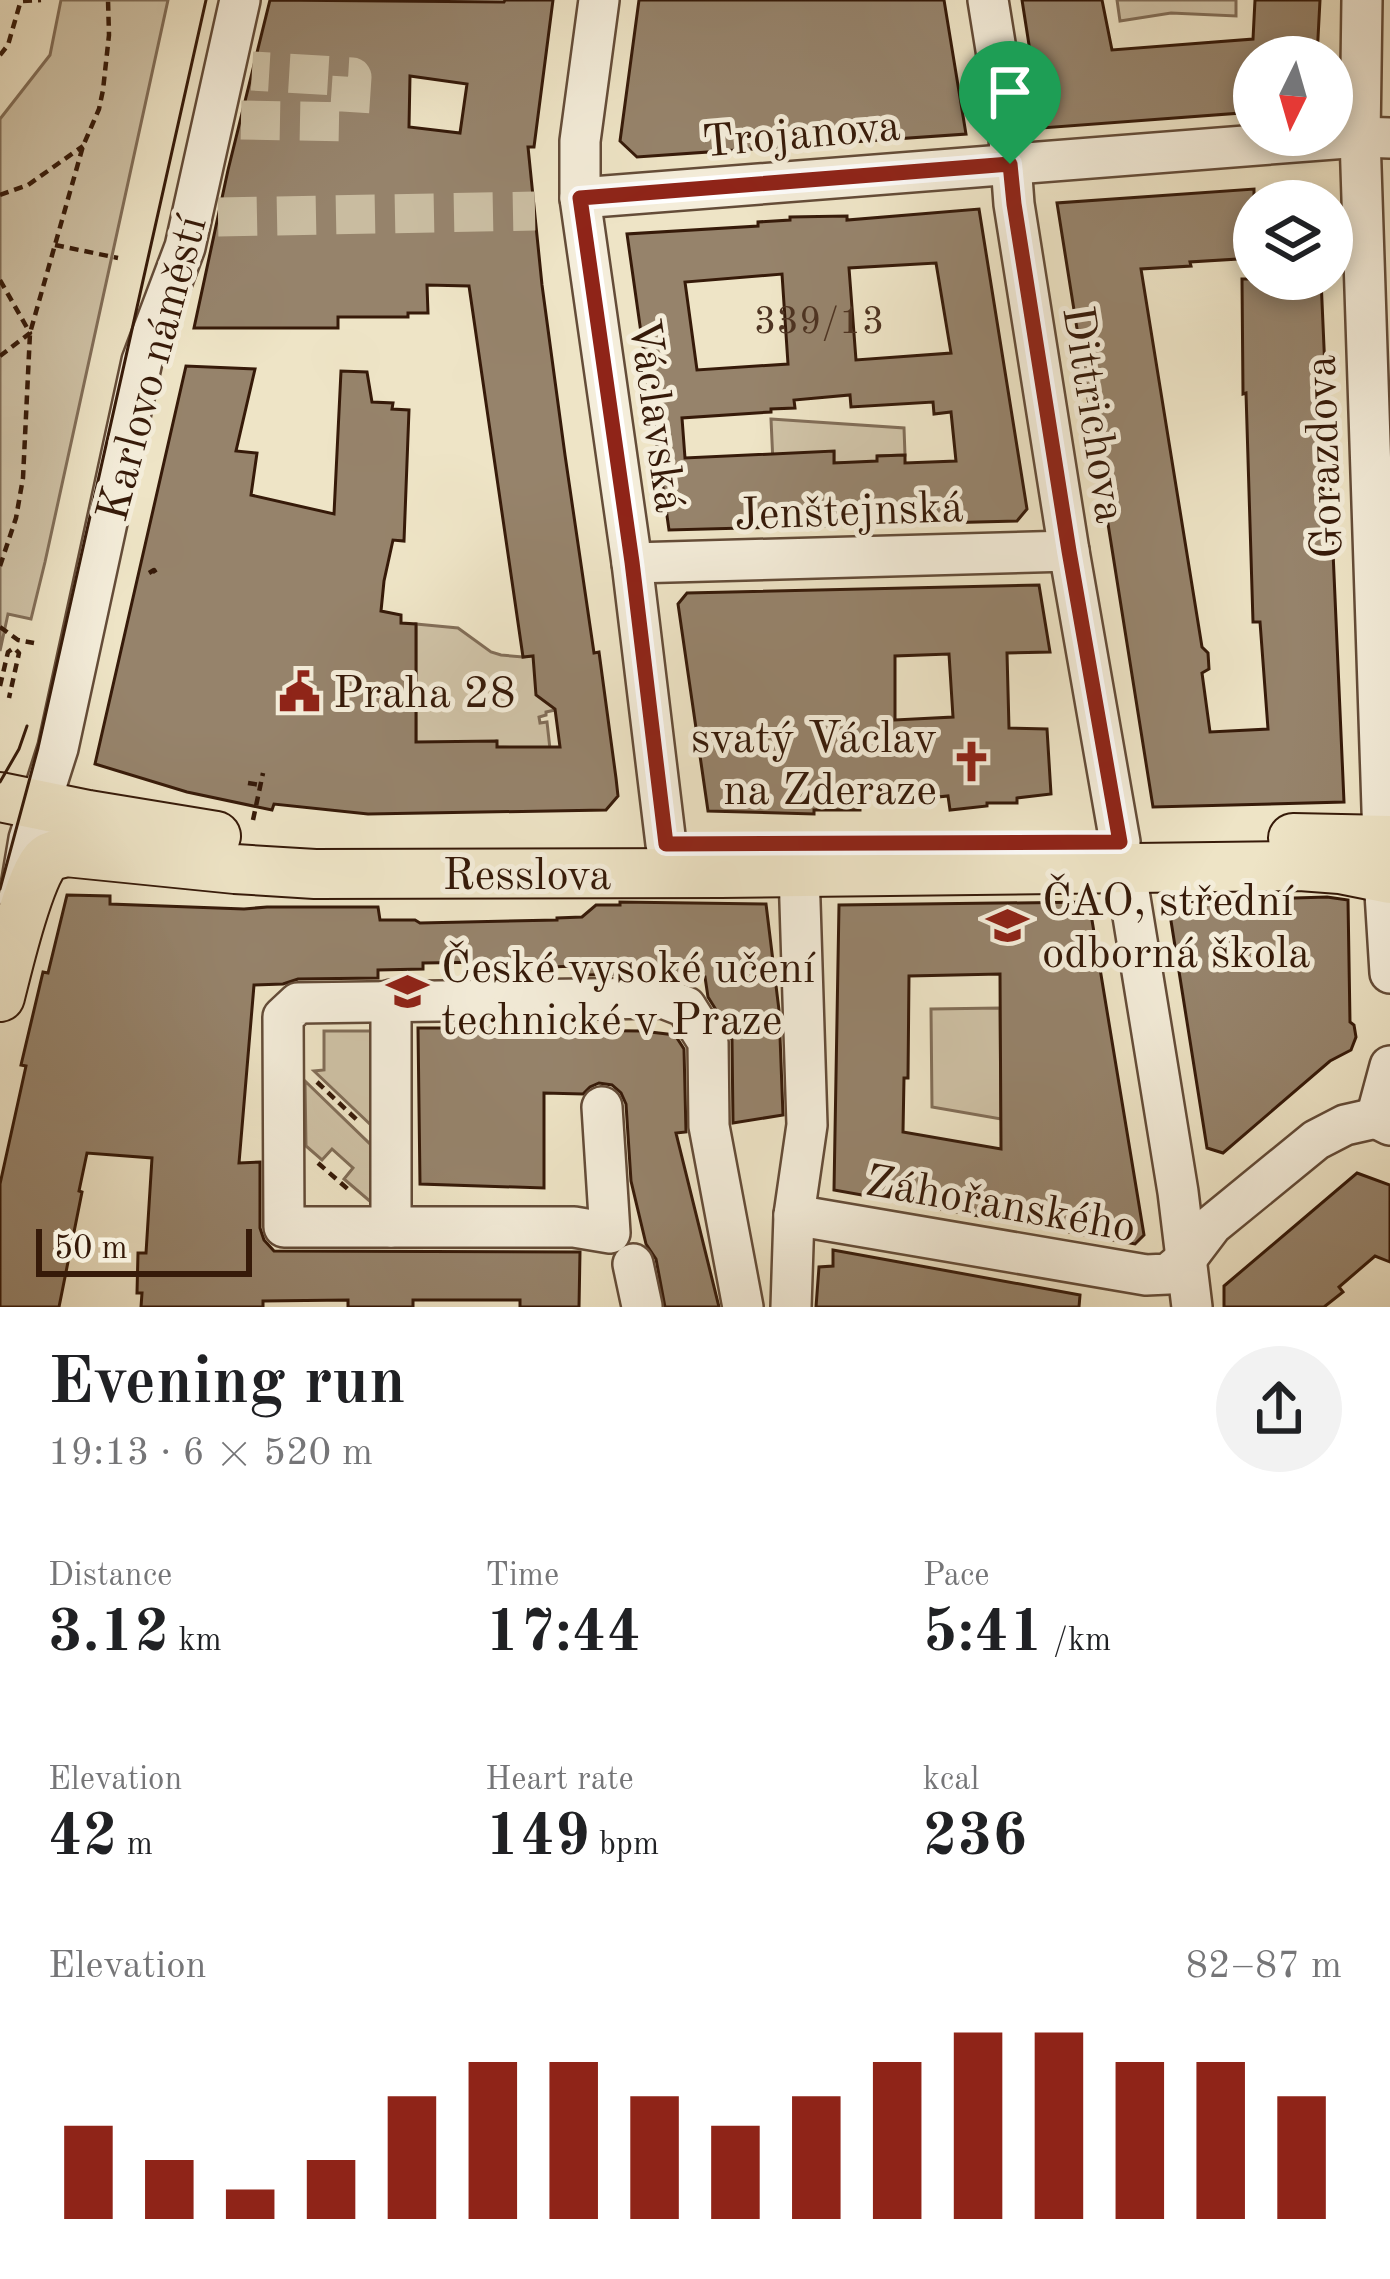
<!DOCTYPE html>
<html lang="en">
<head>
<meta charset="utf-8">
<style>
	body { margin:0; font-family:"Old Standard TT",serif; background:#f2f2f2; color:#202124; height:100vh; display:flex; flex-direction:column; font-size:45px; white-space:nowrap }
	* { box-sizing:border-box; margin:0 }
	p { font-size:39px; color:#757577 }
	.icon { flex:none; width:66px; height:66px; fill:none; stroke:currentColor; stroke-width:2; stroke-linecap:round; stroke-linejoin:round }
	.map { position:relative; height:1307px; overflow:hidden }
	.sheet { display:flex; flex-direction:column; background:#fff; flex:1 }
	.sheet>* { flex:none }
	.needle { width:78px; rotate:185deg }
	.buttons { position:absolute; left:1233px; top:36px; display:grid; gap:24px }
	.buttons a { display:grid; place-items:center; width:120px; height:120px; border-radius:50%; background:#fff; box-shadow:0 6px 18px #0003; font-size:60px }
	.scale { position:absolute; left:36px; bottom:30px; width:216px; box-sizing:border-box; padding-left:12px; border:6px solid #361a09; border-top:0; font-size:33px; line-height:42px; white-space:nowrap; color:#361a09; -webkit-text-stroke:9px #f4edda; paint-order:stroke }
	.pin { position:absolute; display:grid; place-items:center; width:102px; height:102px; color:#fff; margin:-123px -51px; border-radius:50% 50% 50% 0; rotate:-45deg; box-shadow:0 0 12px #0007 }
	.pin .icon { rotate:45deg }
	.round { display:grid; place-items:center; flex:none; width:126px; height:126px; border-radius:63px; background:#f2f2f2 }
	.overview { display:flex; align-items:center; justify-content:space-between; height:204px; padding:0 48px }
	h1 { font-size:66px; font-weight:700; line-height:90px }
	.metrics { display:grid; grid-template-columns:repeat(3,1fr); gap:18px; height:204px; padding:12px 48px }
	.metrics div { display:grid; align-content:center }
	.metrics b { font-size:60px; font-weight:700 }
	.metrics small { font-size:33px; font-weight:400 }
	.metrics p { font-size:33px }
	.chart { height:336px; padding:24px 48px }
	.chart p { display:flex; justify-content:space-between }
	.chart svg { width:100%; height:216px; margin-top:12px; stroke:#8f2418; stroke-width:6 }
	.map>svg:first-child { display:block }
	.green { fill:#cfc2a6; stroke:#826e58; stroke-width:3 }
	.building { fill:#96836b; stroke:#361a09; stroke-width:3; fill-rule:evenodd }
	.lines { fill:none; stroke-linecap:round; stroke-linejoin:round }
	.minor-tunnel { stroke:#c9bca0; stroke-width:39; stroke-dasharray:39 20; stroke-linecap:butt }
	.minor-casing { stroke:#644c38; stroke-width:44 }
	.major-casing { stroke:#361a09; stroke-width:52 }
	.path { stroke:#361a09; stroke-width:4.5; stroke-dasharray:9 6; stroke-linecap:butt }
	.minor { stroke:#f4edda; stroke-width:39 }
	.major { stroke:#eee4c6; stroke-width:48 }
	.tram { stroke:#361a09; stroke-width:3 }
	.route-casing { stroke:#fff; stroke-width:24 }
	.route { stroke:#8f2418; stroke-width:15 }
	.labels { text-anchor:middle; stroke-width:10; stroke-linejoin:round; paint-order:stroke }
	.number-label { font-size:39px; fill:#4e3422 }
	.street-label { font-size:45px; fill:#361a09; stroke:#f4edda }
	.poi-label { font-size:45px; fill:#361a09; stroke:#f4edda; text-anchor:start }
</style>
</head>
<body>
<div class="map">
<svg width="1390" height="1307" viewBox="0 0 1390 1307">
	<rect width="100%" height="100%" fill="#eee4c6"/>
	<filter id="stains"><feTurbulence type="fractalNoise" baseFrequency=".00167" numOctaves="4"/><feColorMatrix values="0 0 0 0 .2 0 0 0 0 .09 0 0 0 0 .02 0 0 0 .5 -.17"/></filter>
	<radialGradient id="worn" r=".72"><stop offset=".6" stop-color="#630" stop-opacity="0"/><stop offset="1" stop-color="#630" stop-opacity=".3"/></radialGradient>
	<g class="green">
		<polygon points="61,0 168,0 45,562 31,619 8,614 0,651 0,119 50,55"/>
		<polygon points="1117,0 1236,0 1236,16 1171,13 1120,21"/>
		<polygon points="771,419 904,428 905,455 878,456 878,463 834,463 834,452 773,463"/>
		<polygon points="416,624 458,628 491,652 501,655 523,657 548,653 555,710 546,712 546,715 539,717 540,723 547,722 550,749 497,747 496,741 416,762"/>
		<polygon points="1000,1008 1001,1119 932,1107 931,1009"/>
		<polygon points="324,1031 372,1031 373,1127 314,1071 324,1070"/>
		<polygon points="305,1081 372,1146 372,1203 344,1179 353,1168 332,1149 322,1160 306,1146"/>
	</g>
	<g class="building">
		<path d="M270,0L504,2L505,0H553L534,147H528L542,285L565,455L594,653L599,652L616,778L618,796L606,810L368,814L274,804L272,810L187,792L95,764L186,366L255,369L236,451L257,453L251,495L334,514L341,371L367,372L372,402L393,403L392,409L409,410L404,541L393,540L384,581L381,611L401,615V623L416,624V742L497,741V747H560L555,709L536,695L533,656L523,657L469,286L427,285L428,313H408V317H338V328H194L228,170ZM410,76L467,84L460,133L409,127Z"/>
		<polygon points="639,0 944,0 966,134 637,157 620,141"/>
		<polygon points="1022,0 1102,0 1112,50 1253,39 1255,0 1320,0 1317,57 1254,57 1254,112 1042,128"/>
		<polygon points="1254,189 1254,258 1190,262 1191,266 1141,269 1202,647 1208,653 1209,669 1202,673 1210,732 1268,729 1260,622 1253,622 1246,393 1243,394 1242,279 1321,279 1344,802 1153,807 1057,203"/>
		<path d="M979,209L1027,509L1017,521L669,530L627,234L758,226V222L790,220V217L847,216V220ZM936,263L951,353L856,360L849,268ZM782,274L788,364L697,370L685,282ZM850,395L851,407L933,402L934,414L951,412L956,461L905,463V455L877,456V461L834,463V451L685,458L682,418L771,412V409L795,408L794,400Z"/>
		<path d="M1039,585L1050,652L1007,653L1009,728L1047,729L1051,794L1017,798V803H987V806L950,810L948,796L899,801L860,785V810H814V814L708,811L678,604L687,593ZM949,654L953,717L895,720V656Z"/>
		<polygon points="67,895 110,896 110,904 244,909 267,907 378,907 380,920 415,920 420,923 557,920 557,918 582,917 596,905 620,905 620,902 766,904 779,1010 783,1115 733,1123 732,1040 728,1029 708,997 705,977 677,978 663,974 578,975 578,966 550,967 550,961 423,963 423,969 378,970 378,978 298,979 283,984 254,985 239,1163 260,1162 260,1228 264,1240 274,1251 580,1252 579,1307 520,1307 520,1300 413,1300 413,1307 348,1307 348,1300 263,1301 263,1307 141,1307 142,1293 137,1293 138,1253 146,1253 152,1158 87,1153 79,1191 82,1192 59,1307 0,1307 0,1184 26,1066 21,1065 43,972 48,973"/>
		<polygon points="1327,897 1348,900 1350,1022 1354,1025 1356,1037 1351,1050 1330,1061 1223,1153 1207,1148 1168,902"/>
		<path d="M1089,902L1144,1235L1135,1244L834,1190L839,905ZM1000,974L1001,1149L903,1132L904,1078H908L909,976Z"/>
		<polygon points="418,1028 545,1028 545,1030 642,1031 675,1035 684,1049 686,1132 676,1133 719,1307 665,1307 656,1259 646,1244 631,1181 626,1104 621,1093 612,1085 599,1083 590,1087 583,1094 544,1093 544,1188 420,1184"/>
		<polygon points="1357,1173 1390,1185 1390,1262 1375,1256 1339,1287 1343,1292 1324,1307 1224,1307 1224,1286"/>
		<polygon points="833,1250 1080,1295 1079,1307 816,1307 819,1267 833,1266"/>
	</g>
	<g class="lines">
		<g class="minor-tunnel">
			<polyline points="241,120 349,122 352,77 252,71"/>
			<polyline points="218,217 535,211"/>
		</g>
		<defs>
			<g id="minor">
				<polyline points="599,0 580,141 580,198 632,563 666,844"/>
				<polyline points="988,0 1008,124 1014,204 1069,551 1120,842"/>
				<polyline points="1362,0 1360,137 1383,839"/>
				<polyline points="580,198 1360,137 1390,138"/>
				<polyline points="632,563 1069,551"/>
				<polyline points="1125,867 1178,1192 1192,1307"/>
				<polyline points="1384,877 1390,973"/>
				<polyline points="19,898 29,839 58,748 142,361 185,247 240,0"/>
				<polyline points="1390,1066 1376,1118 1390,1125"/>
				<polyline points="602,1107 610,1233 574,1227 284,1227 283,1017 298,1003 663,998 686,1007 708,1042 709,1126 743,1307"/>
				<polyline points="794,1215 1146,1275 1168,1274 1187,1258 1212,1225 1316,1140 1345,1125 1376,1118"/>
				<polyline points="391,1227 391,1000"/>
				<polyline points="633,1264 642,1306"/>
				<polyline points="791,1307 794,1215 807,1125 799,871"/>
			</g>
			<g id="major">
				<polyline points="0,797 88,815 216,836"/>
				<polyline points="1293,838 1390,840"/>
				<path d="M0,997C6,973 30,872 47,859C52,855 60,854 66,852L235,869L315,874L721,873L1300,866L1340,869L1390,879"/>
			</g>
		</defs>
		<use href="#minor" class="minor-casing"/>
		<use href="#major" class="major-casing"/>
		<g class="path">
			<polyline points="23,1 41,0"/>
			<polyline points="0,55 8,45 21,0"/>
			<polyline points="0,195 28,185 83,146"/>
			<polyline points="55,245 118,258"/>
			<polyline points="0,280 30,333 0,356"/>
			<polyline points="0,566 16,518 23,478 30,333 83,146 99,109 103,90 109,35 108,0"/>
			<polyline points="149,573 154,570 157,575"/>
			<polyline points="0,627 18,640 34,643"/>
			<polyline points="0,686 8,652 14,648 19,653 9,698"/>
			<polyline points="248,783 260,785"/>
			<polyline points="253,820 263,773"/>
			<polyline points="317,1082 357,1120"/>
			<polyline points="318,1163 350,1191"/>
		</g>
		<use href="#minor" class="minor"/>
		<use href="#major" class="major"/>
		<g class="tram">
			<polyline points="0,782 19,749 27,726"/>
			<polyline points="0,889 38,748 206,0"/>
		</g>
	</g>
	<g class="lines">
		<defs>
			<polygon id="route" points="1010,164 1014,204 1069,551 1120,842 666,844 632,562 580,198"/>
		</defs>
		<use href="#route" class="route-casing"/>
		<use href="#route" class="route"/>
	</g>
	<defs>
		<symbol id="civic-bare" viewBox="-9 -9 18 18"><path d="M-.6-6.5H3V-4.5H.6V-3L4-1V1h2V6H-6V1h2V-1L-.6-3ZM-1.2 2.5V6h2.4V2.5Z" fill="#8f2418" stroke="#f4edda" stroke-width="2.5" paint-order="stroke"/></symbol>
		<symbol id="church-bare" viewBox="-9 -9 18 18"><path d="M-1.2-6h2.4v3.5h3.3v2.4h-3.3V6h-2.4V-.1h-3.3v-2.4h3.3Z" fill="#8f2418" stroke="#f4edda" stroke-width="2.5" paint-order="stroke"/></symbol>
		<symbol id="university-bare" viewBox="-9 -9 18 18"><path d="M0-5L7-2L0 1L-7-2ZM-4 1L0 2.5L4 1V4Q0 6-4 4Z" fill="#8f2418" stroke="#f4edda" stroke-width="2.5" paint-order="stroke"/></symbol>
	</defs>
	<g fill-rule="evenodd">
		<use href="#civic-bare" x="270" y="662" width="59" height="59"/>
		<use href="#church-bare" x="942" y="732" width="59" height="59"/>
		<use href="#university-bare" x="978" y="896" width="59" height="59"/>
		<use href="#university-bare" x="378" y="962" width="59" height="59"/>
	</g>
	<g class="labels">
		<g class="number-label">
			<text x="819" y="333">339/13</text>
		</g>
		<g class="street-label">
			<text transform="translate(801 132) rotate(-5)" y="16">Trojanova</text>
			<text transform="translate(150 368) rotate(-75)" y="16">Karlovo náměstí</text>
			<text transform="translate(1096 414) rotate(81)" y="16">Dittrichova</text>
			<text transform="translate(659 415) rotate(82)" y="16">Václavská</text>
			<text transform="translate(1322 457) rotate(-92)" y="16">Gorazdova</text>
			<text transform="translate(849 509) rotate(-2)" y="16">Jenštejnská</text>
			<text x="527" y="889">Resslova</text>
			<text transform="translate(1001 1202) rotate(10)" y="16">Záhořanského</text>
		</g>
		<g class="poi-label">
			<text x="333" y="707">Praha 28</text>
			<text x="937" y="752" text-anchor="end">svatý Václav<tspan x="937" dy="52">na Zderaze</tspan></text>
			<text x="1042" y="915">ČAO, střední<tspan x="1042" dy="52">odborná škola</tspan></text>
			<text x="441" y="982">České vysoké učení<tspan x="441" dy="52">technické v Praze</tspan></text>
		</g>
	</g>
	<rect width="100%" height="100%" filter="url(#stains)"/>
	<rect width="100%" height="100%" fill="url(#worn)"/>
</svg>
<div class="buttons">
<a><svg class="needle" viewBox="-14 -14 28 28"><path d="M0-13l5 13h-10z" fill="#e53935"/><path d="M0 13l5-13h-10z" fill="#757577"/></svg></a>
<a><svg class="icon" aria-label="layers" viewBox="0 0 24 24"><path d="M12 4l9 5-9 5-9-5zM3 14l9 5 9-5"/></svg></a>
</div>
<div class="scale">50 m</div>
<div class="pin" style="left:1010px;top:164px;background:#1e9e55"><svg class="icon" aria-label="arrive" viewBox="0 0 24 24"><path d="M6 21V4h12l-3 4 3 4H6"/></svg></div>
</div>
<section class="sheet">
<div class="overview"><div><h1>Evening run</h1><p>19:13 · 6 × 520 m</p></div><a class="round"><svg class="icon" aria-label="share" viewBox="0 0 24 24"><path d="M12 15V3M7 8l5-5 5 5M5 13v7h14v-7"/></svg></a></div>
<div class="metrics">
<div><p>Distance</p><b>3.12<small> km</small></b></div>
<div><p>Time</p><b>17:44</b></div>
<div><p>Pace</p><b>5:41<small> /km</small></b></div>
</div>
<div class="metrics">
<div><p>Elevation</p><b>42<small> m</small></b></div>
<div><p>Heart rate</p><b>149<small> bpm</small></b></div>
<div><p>kcal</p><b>236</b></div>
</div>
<div class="chart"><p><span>Elevation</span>82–87 m</p>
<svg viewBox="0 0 160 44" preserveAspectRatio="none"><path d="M5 44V25M15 44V32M25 44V38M35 44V32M45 44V19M55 44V12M65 44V12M75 44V19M85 44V25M95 44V19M105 44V12M115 44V6M125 44V6M135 44V12M145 44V12M155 44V19"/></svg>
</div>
</section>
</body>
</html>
